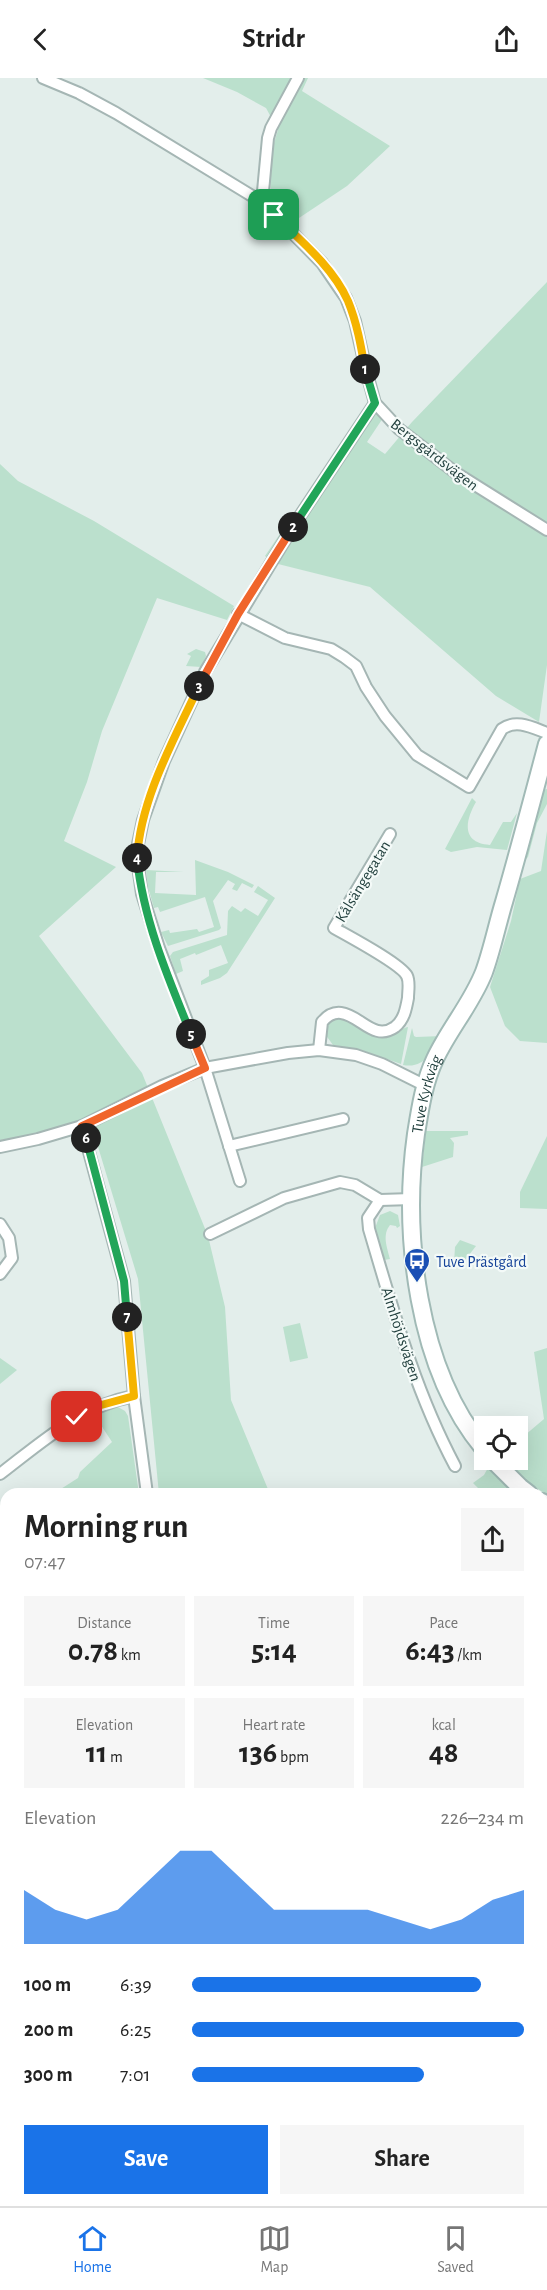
<!DOCTYPE html>
<html lang="en">
<head>
<meta charset="utf-8">
<style>
	body { margin:0; font-family:"Alegreya Sans",sans-serif; background:#f6f6f6; color:#222; height:100vh; display:flex; flex-direction:column; font-size:22px; white-space:nowrap }
	* { box-sizing:border-box; margin:0 }
	p { font-size:20px; color:#767676 }
	.icon { flex:none; width:33px; height:33px; fill:none; stroke:currentColor; stroke-width:2; stroke-linecap:round; stroke-linejoin:round }
	.map { position:relative; flex:1; overflow:hidden }
	.side { position:absolute; left:0px; top:1410px; width:548px; height:718px; display:flex; flex-direction:column; background:#fff; border-radius:18px 18px 0 0; box-shadow:0 6px 24px #0002 }
	.side>* { flex:none }
	.fabs { position:absolute; left:474px; top:1338px; display:grid; gap:12px }
	.fabs a { display:grid; place-items:center; width:54px; height:54px; border-radius:0px; background:#fff; box-shadow:0 6px 24px #0002; font-size:30px }
	.pin { position:absolute; display:grid; place-items:center; width:51px; height:51px; color:#fff; margin:-26px; border-radius:12px; box-shadow:0 3px 9px #0006 }
	.km { position:absolute; width:30px; height:30px; margin:-15px; border-radius:50%; background:#222; color:#fff; font-size:16px; line-height:30px; text-align:center }
	.round { display:grid; place-items:center; flex:none; width:63px; height:63px; border-radius:0px; background:#f6f6f6 }
	.summary { display:flex; align-items:center; justify-content:space-between; height:102px; padding:0 24px }
	h1 { font-size:33px; font-weight:700; line-height:45px }
	.figures { display:grid; grid-template-columns:repeat(3,1fr); gap:9px; height:102px; padding:6px 24px }
	.figures div { display:grid; align-content:center; border-radius:0px; background:#f6f6f6; text-align:center }
	.figures b { font-size:30px; font-weight:700 }
	.figures small { font-size:16px; font-weight:400 }
	.figures p { font-size:16px }
	.chart { height:168px; padding:12px 24px }
	.chart p { display:flex; justify-content:space-between }
	.chart svg { width:100%; height:108px; margin-top:6px; fill:#1a73e8; opacity:.7 }
	.primary-button { display:flex; gap:12px; margin-top:auto; padding:12px 24px }
	.primary-button a { flex:1; height:69px; border-radius:0px; background:#1a73e8; color:#fff; font-size:24px; font-weight:700; line-height:69px; text-align:center }
	.primary-button a+a { background:#f6f6f6; color:#222 }
	ul { padding:0 24px; list-style:none; font-size:20px }
	li { display:grid; grid-template-columns:96px 72px 1fr; align-items:center; height:45px }
	li i { height:15px; border-radius:8px; background:#1a73e8 }
	header { display:flex; justify-content:space-between; align-items:center; height:78px; padding:0 24px; background:#fff; font-size:27px; font-weight:700 }
	.menu { display:flex; justify-content:space-around; align-items:center; height:84px; border-top:2px solid #e0e0e0; background:#fff; font-size:16px; color:#767676 }
	.menu a { display:grid; justify-items:center; gap:3px }
	.menu .active { color:#1a73e8 }
	.map>svg:first-child { display:block }
	.green { fill:#bbe0cd }
	.lines { fill:none; stroke-linecap:round; stroke-linejoin:round }
	.street-casing { stroke:#a5b6b4; stroke-width:14 }
	.secondary-casing { stroke:#a1bab6; stroke-width:20 }
	.street { stroke:#fff; stroke-width:10 }
	.secondary { stroke:#fff; stroke-width:16 }
	.split-1-casing { stroke:#fff; stroke-width:12 }
	.split-2-casing { stroke:#fff; stroke-width:12 }
	.split-3-casing { stroke:#fff; stroke-width:12 }
	.split-4-casing { stroke:#fff; stroke-width:12 }
	.split-5-casing { stroke:#fff; stroke-width:12 }
	.split-6-casing { stroke:#fff; stroke-width:12 }
	.split-7-casing { stroke:#fff; stroke-width:12 }
	.split-8-casing { stroke:#fff; stroke-width:12 }
	.split-1 { stroke:#f5b400; stroke-width:8 }
	.split-2 { stroke:#22a559; stroke-width:8 }
	.split-3 { stroke:#f0652b; stroke-width:8 }
	.split-4 { stroke:#f5b400; stroke-width:8 }
	.split-5 { stroke:#22a559; stroke-width:8 }
	.split-6 { stroke:#f0652b; stroke-width:8 }
	.split-7 { stroke:#22a559; stroke-width:8 }
	.split-8 { stroke:#f5b400; stroke-width:8 }
	.labels { text-anchor:middle; stroke-width:4.5; stroke-linejoin:round; paint-order:stroke }
	.street-label { font-size:16px; fill:#22403e; stroke:#f4faf8 }
	.transit-label { font-size:16px; fill:#164399; stroke:#f4faf8; text-anchor:start }
</style>
</head>
<body>
<header><svg class="icon" aria-label="back" viewBox="0 0 24 24"><path d="M15 5l-7 7 7 7"/></svg>Stridr<svg class="icon" aria-label="share" viewBox="0 0 24 24"><path d="M12 15V3M7 8l5-5 5 5M5 13v7h14v-7"/></svg></header>
<div class="map">
<svg width="547" height="2128" viewBox="0 0 547 2128">
	<rect width="100%" height="100%" fill="#e3eeeb"/>
	<g class="green">
		<polygon points="203,0 308,0 302,13 390,68 347,108 296,142 272,121 268,84 278,52 266,30 237,14"/>
		<polygon points="547,204 547,587 539,644 496,618 370,509 274,485 265,478 366,328 383,340 367,364 385,376 412,344"/>
		<polygon points="0,386 18,403 94,443 234,528 227,542 157,520 102,653 87,704 64,763 116,789 39,858 142,995 208,1158 225,1229 231,1322 270,1416 159,1416 138,1201 89,1039 26,1059 0,1062"/>
		<polygon points="196,571 205,574 206,578 201,589 186,588 191,578 187,576"/>
		<polygon points="547,711 547,726 537,745 528,779 523,784 543,712"/>
		<path d="M472,720L476,724C465,743 461,765 490,767L503,744H511L517,735L507,772L477,769L451,774L445,771Z"/>
		<polygon points="547,753 547,965 520,963 505,948 490,909 511,843 520,801 541,793"/>
		<polygon points="195,782 228,794 254,807 252,810 242,805 237,813 232,811 235,806 228,802 213,823 221,850 219,852 168,868 161,854 169,852 170,855 197,851 199,854 214,849 205,819 160,834 158,829 154,830 148,809 146,792 184,794 156,794 155,815 196,817"/>
		<polygon points="258,808 275,820 227,895 220,900 201,907 201,903 209,898 209,892 228,885 221,867 196,877 195,875 180,881 183,893 176,896 170,878 173,874 227,857 228,833 232,828 241,834 245,830 258,838 268,822 254,814"/>
		<path d="M338,939C357,943 370,963 391,957C397,956 402,950 408,949L401,986L361,972L333,967L325,956L330,943Z"/>
		<path d="M412,950L414,958L416,959L442,958C432,973 425,991 403,987Z"/>
		<polygon points="426,1053 468,1053 468,1057 450,1060 454,1065 453,1079 422,1089"/>
		<polygon points="547,1058 547,1131 520,1130 520,1114"/>
		<path d="M390,1133L398,1137L400,1148L397,1150L396,1148L390,1147C382,1157 387,1169 390,1181L384,1182L375,1150L380,1137Z"/>
		<polygon points="460,1162 476,1168 462,1186 457,1189 454,1185 455,1169"/>
		<polygon points="300,1245 308,1280 290,1284 283,1249"/>
		<polygon points="547,1270 547,1417 529,1405 502,1382 518,1382 518,1363 544,1341 534,1274"/>
		<polygon points="0,1280 17,1292 0,1306"/>
		<polygon points="118,1329 125,1333 128,1338 139,1416 103,1416 101,1413 99,1416 53,1416 78,1400 80,1394 112,1364 97,1341 106,1331"/>
		<polygon points="489,1388 518,1416 484,1416 473,1405 484,1397"/>
		<polygon points="542,1521 547,1525 547,1769 542,1769"/>
		<polygon points="6,1723 6,2122 465,2122 465,2128 0,2128 0,1724"/>
	</g>
	<g class="lines">
		<defs>
			<g id="street">
				<polyline points="43,0 79,15 116,35 262,124 322,185 346,220 355,243 366,292 375,325 399,351 456,395 547,452"/>
				<polyline points="262,124 268,60 271,50 298,0"/>
				<path d="M238,536L285,560L331,571L344,579L356,588L366,609L385,638L417,677L469,709L502,651C516,641 531,649 547,655"/>
				<path d="M319,972L322,944C327,938 333,934 341,935C360,937 374,964 395,949C404,942 406,931 408,920C408,913 410,904 407,898C401,886 348,858 334,850L390,756"/>
				<polyline points="82,1048 124,1203 134,1318 147,1416"/>
				<polyline points="229,1068 343,1041"/>
				<polyline points="0,1069 38,1061 82,1048 162,1008 205,990 288,975 319,972 356,977 382,986 426,1008"/>
				<polyline points="240,1103 205,990 159,870 142,816 137,781 138,766 143,742 164,683 205,594 294,447 375,325"/>
				<path d="M380,1122L368,1140L369,1151C393,1232 415,1313 455,1388"/>
				<polyline points="0,1146 9,1160 12,1180 0,1196"/>
				<polyline points="210,1156 284,1120 340,1104 355,1107 380,1122 412,1121"/>
				<path d="M0,1396C42,1364 81,1328 134,1318"/>
				<polyline points="3,1519 6,1533"/>
				<polyline points="529,2122 529,2128"/>
			</g>
			<g id="secondary">
				<path id="s1" d="M484,1371C417,1291 402,1156 416,1056C420,1031 424,1004 435,981C449,951 472,925 484,894C492,872 497,847 504,824C519,772 533,719 547,666"/>
				<polyline points="493,1382 520,1409 529,1416"/>
				<polyline points="542,1424 547,1428"/>
			</g>
		</defs>
		<use href="#street" class="street-casing"/>
		<use href="#secondary" class="secondary-casing"/>
		<use href="#street" class="street"/>
		<use href="#secondary" class="secondary"/>
	</g>
	<g class="lines">
		<defs>
			<path id="split-1" d="M274,137C300,162 333,189 348,223C357,245 361,268 365,291"/>
			<polyline id="split-2" points="293,449 375,325 365,291"/>
			<polyline id="split-3" points="199,608 238,536 293,449"/>
			<path id="split-4" d="M137,780C141,719 174,662 199,608"/>
			<path id="split-5" d="M137,780C143,841 168,900 191,956"/>
			<polyline id="split-6" points="86,1060 82,1048 205,990 191,956"/>
			<polyline id="split-7" points="86,1060 124,1203 127,1239"/>
			<polyline id="split-8" points="77,1339 94,1329 134,1318 127,1239"/>
		</defs>
		<use href="#split-1" class="split-1-casing"/>
		<use href="#split-2" class="split-2-casing"/>
		<use href="#split-3" class="split-3-casing"/>
		<use href="#split-4" class="split-4-casing"/>
		<use href="#split-5" class="split-5-casing"/>
		<use href="#split-6" class="split-6-casing"/>
		<use href="#split-7" class="split-7-casing"/>
		<use href="#split-8" class="split-8-casing"/>
		<use href="#split-1" class="split-1"/>
		<use href="#split-2" class="split-2"/>
		<use href="#split-3" class="split-3"/>
		<use href="#split-4" class="split-4"/>
		<use href="#split-5" class="split-5"/>
		<use href="#split-6" class="split-6"/>
		<use href="#split-7" class="split-7"/>
		<use href="#split-8" class="split-8"/>
	</g>
	<defs>
		<symbol id="bus-pin" viewBox="-11 -11 22 30"><path d="M0 17L-7.5 6A9.5 9.5 0 1 1 7.5 6Z" fill="#1a4fb4" stroke="#f4faf8"/><path d="M-5-6H5V4H4V6H2V4H-2V6H-4V4H-5ZM-3.5-4V0h7V-4ZM-3.5 1.2v1.5H-2V1.2ZM2 1.2v1.5H3.5V1.2Z" fill="#fff"/></symbol>
	</defs>
	<g fill-rule="evenodd">
		<use href="#bus-pin" x="402" y="1168" width="30" height="40"/>
	</g>
	<g class="labels">
		<g class="street-label">
			<text transform="translate(435 376) rotate(38)" y="6">Bergsgårdsvägen</text>
			<text transform="translate(362 803) rotate(-59)" y="6">Kålsängegatan</text>
			<text dy="6" stroke="none"><textPath href="#s1" startOffset="372">Tuve Kyrkväg</textPath></text>
			<text transform="translate(402 1256) rotate(72)" y="6">Almhöjdsvägen</text>
		</g>
		<g class="transit-label">
			<text x="436" y="1189">Tuve Prästgård</text>
		</g>
	</g>
</svg>
<div class="fabs">
<a><svg class="icon" aria-label="locate" viewBox="0 0 24 24"><circle cx="12" cy="12" r="6"/><path d="M12 2v4M12 18v4M2 12h4M18 12h4"/></svg></a>
</div>
<div class="pin" style="left:274px;top:137px;background:#1e9e55"><svg class="icon" aria-label="arrive" viewBox="0 0 24 24"><path d="M6 21V4h12l-3 4 3 4H6"/></svg></div>
<div class="pin" style="left:77px;top:1339px;background:#d93025"><svg class="icon" aria-label="check" viewBox="0 0 24 24"><path d="M5 12l5 5 9-10"/></svg></div>
<b class="km" style="left:365px;top:291px">1</b>
<b class="km" style="left:293px;top:449px">2</b>
<b class="km" style="left:199px;top:608px">3</b>
<b class="km" style="left:137px;top:780px">4</b>
<b class="km" style="left:191px;top:956px">5</b>
<b class="km" style="left:86px;top:1060px">6</b>
<b class="km" style="left:127px;top:1239px">7</b>
<section class="side">
<div class="summary"><div><h1>Morning run</h1><p>07:47</p></div><a class="round"><svg class="icon" aria-label="share" viewBox="0 0 24 24"><path d="M12 15V3M7 8l5-5 5 5M5 13v7h14v-7"/></svg></a></div>
<div class="figures">
<div><p>Distance</p><b>0.78<small> km</small></b></div>
<div><p>Time</p><b>5:14</b></div>
<div><p>Pace</p><b>6:43<small> /km</small></b></div>
</div>
<div class="figures">
<div><p>Elevation</p><b>11<small> m</small></b></div>
<div><p>Heart rate</p><b>136<small> bpm</small></b></div>
<div><p>kcal</p><b>48</b></div>
</div>
<div class="chart"><p><span>Elevation</span>226–234 m</p>
<svg viewBox="0 0 160 44" preserveAspectRatio="none"><path d="M0 44V22L10 30L20 34L30 30L40 18L50 6L60 6L70 18L80 30L90 30L100 30L110 30L120 34L130 38L140 34L150 26L160 22V44z"/></svg>
</div>
<ul>
<li><b>100 m</b>6:39<i style="width:87%"></i></li>
<li><b>200 m</b>6:25<i style="width:100%"></i></li>
<li><b>300 m</b>7:01<i style="width:70%"></i></li>
</ul>
<div class="primary-button"><a>Save</a><a>Share</a></div>
</section>
</div>
<nav class="menu">
<a class="active"><svg class="icon" aria-label="home" viewBox="0 0 24 24"><path d="M3 11l9-7 9 7M6 9v11h12V9"/></svg>Home</a>
<a><svg class="icon" aria-label="map" viewBox="0 0 24 24"><path d="M3 6l6-2 6 2 6-2v14l-6 2-6-2-6 2zM9 4v14M15 6v14"/></svg>Map</a>
<a><svg class="icon" aria-label="saved" viewBox="0 0 24 24"><path d="M7 4h10v16l-5-4-5 4z"/></svg>Saved</a>
</nav>
</body>
</html>
